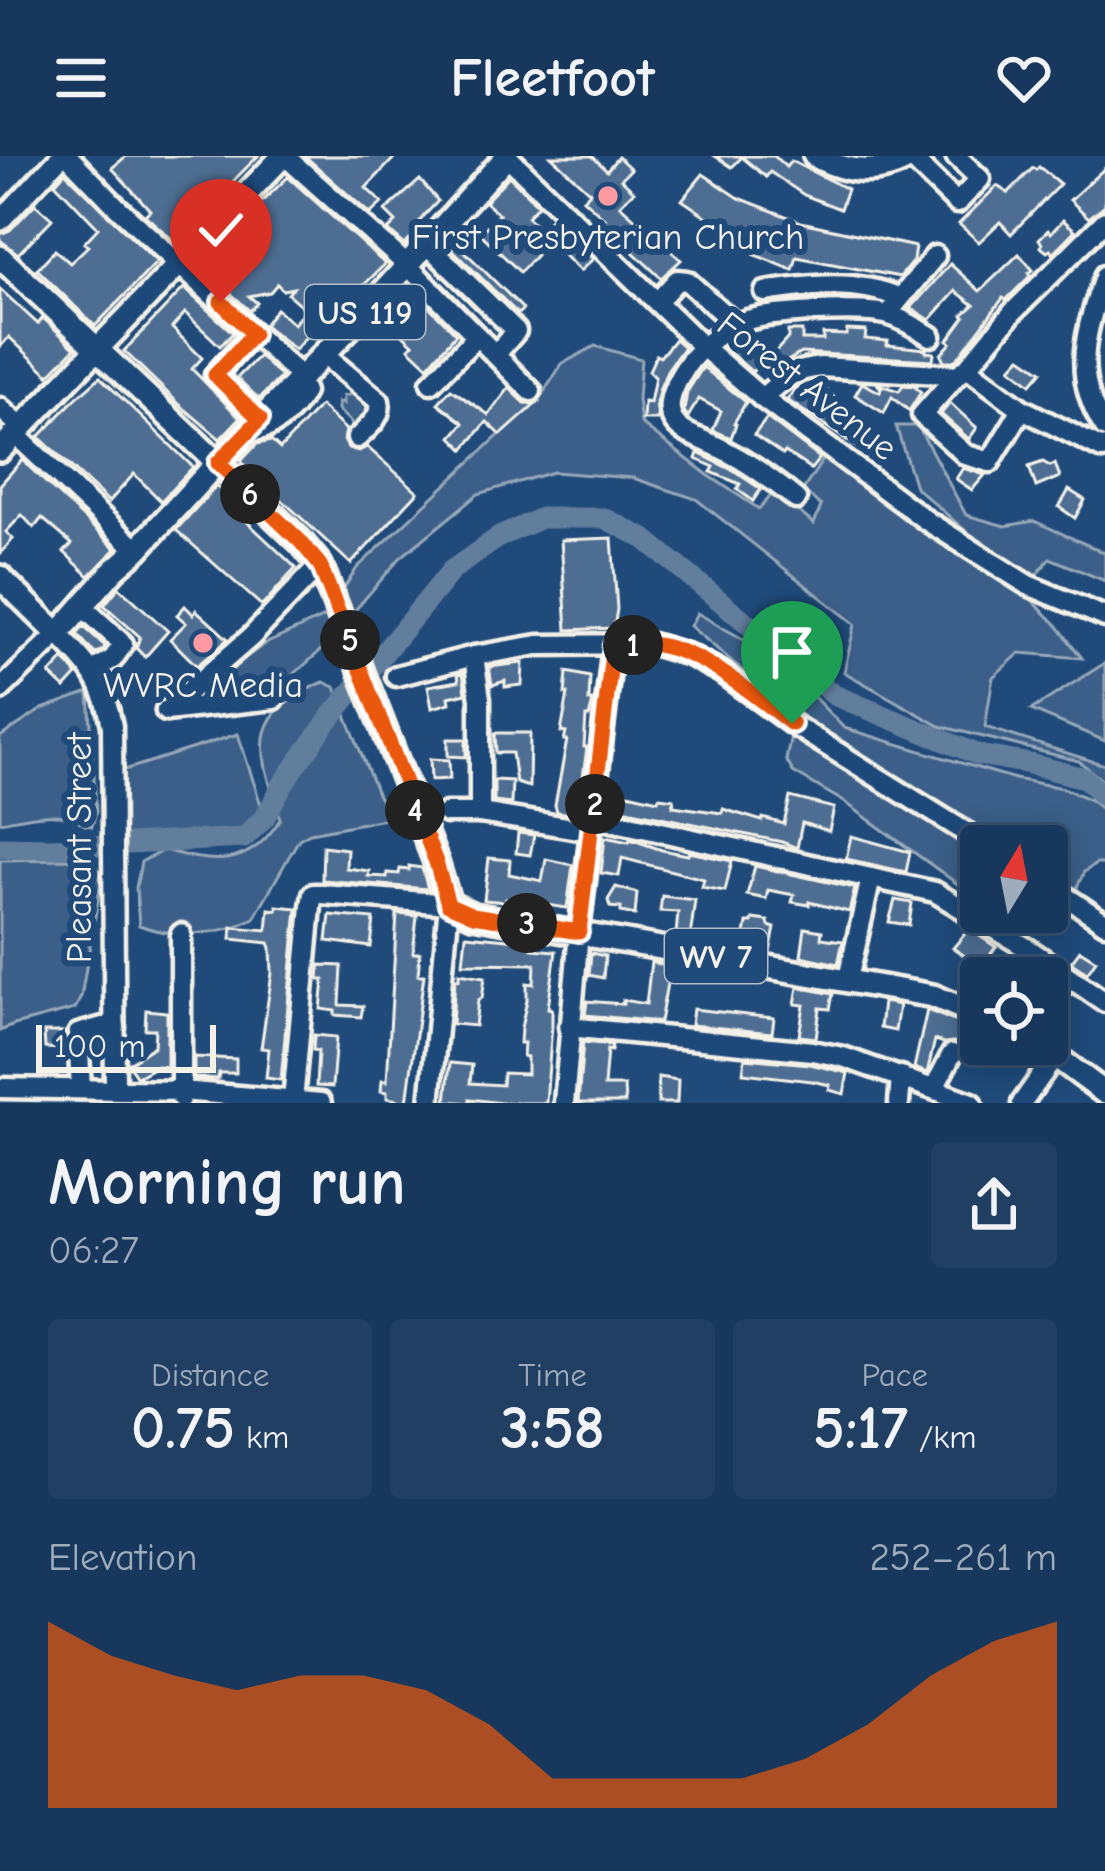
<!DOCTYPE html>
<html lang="en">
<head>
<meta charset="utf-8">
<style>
	body { margin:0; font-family:"Comic Neue",sans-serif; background:#203f62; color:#f1f3f6; height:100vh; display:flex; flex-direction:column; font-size:45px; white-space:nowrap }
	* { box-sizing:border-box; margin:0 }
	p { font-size:39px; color:#9eacbb }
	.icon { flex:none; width:66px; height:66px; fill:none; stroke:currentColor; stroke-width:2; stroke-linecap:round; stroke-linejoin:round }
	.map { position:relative; height:947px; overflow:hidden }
	.sheet { display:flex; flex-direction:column; background:#17385c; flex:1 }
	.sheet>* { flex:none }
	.needle { width:78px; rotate:10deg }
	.controls { position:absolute; left:960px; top:669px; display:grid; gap:24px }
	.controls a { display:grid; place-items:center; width:108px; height:108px; border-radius:12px; background:#17385c; box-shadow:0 6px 30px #0003,0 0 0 3px #365272; font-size:60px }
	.scale { position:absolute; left:36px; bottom:30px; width:180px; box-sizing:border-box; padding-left:12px; border:6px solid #f4f1e8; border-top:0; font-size:33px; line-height:42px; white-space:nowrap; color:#f4f1e8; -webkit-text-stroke:9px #1f4a7a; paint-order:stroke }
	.pin { position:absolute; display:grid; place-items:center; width:102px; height:102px; color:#fff; margin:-123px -51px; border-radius:50% 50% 50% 0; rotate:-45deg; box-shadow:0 0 12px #0007 }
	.pin .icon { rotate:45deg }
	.km { position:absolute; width:60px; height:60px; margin:-30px; border-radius:50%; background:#222; color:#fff; font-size:33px; line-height:60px; text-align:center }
	.round { display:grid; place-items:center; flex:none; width:126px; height:126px; border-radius:12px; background:#203f62 }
	.overview { display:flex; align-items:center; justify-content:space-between; height:204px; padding:0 48px }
	h1 { font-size:66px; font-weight:700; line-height:90px }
	.stats { display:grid; grid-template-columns:repeat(3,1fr); gap:18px; height:204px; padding:12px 48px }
	.stats div { display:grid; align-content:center; border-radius:12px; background:#203f62; text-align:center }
	.stats b { font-size:60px; font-weight:700 }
	.stats small { font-size:33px; font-weight:400 }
	.stats p { font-size:33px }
	.chart { height:336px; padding:24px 48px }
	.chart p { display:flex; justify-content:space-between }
	.chart svg { width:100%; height:216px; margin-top:12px; fill:#ea580c; opacity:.7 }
	header { display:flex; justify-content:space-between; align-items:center; height:156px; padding:0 48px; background:#17385c; font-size:54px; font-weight:700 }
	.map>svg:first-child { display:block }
	.green { fill:#3a5f88; stroke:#97a8b8; stroke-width:3 }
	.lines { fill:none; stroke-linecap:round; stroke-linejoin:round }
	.river { stroke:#627e9d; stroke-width:21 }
	.building { fill:#4d6e92; stroke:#f4f1e8; stroke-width:3 }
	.minor-casing { stroke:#f4f1e8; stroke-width:27 }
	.major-casing { stroke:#f4f1e8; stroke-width:30 }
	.minor { stroke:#1f4a7a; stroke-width:18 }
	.major { stroke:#1f4a7a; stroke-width:21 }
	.route-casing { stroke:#fff; stroke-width:24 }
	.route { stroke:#ea580c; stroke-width:15 }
	.poi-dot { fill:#ff9aa2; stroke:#1f4a7a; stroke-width:4.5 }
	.labels { text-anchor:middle; stroke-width:12; stroke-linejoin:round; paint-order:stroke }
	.shield { fill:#1f4a7a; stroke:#b4bfc7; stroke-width:3 }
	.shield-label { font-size:33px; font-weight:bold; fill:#f4f1e8 }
	.poi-label { font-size:36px; fill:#f4f1e8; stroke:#1f4a7a }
	.street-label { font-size:36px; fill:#f4f1e8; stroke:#1f4a7a }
</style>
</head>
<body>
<header><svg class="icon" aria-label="menu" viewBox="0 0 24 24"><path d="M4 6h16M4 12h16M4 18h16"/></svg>Fleetfoot<svg class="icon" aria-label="heart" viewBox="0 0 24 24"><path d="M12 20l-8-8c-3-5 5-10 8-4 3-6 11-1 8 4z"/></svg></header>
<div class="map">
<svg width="1105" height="947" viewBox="0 0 1105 947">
	<rect width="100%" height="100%" fill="#1f4a7a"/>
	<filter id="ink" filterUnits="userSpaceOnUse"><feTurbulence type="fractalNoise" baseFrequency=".00833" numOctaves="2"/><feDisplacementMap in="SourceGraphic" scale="24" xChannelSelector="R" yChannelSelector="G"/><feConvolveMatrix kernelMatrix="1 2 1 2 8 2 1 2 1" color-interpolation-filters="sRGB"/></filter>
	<g filter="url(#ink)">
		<g class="green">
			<polygon points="595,190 641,203 638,243 641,268 708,319 759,353 774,336 814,368 821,350 803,334 828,296 958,397 973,381 915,331 896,270 918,270 966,359 1005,370 1034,365 1105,397 1105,425 1050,402 1024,436 1057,469 1082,502 1020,497 993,521 985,571 1105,609 1105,627 1079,605 940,570 844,516 855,468 696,343 633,322 553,316 478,338 400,402 318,497 275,535 230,540 229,513 265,488 326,460 357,412 542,239 562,208"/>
			<polygon points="354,238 370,255 358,273 338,254 338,246 343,248 343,240"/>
			<polygon points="697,457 776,502 844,572 1015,623 1063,632 1091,644 1105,657 1105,708 1096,708 1084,716 1059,771 1045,773 1006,756 1047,756 1047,690 981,690 981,745 846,647 793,616 786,604 795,559 690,470"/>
			<polygon points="1105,507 1105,585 1031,554"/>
			<path d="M324,526L335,531L378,640L386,651L385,663L310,677L299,683L254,762C221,780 175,783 139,769L136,732L141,706L164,694C213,708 250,713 280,663C260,594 243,559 324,526Z"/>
			<path d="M89,536L96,655L92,670L85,669C62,651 28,661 0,666V581L42,553Z"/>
			<polygon points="238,578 265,661 244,682 122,684 121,615"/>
			<polygon points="73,703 86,705 97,712 101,725 81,841 75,853 14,869 0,875 0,704"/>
		</g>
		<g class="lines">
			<polyline class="river" points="0,691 51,692 244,682 265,661 283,628 327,566 452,414 499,381 541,362 604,362 645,383 834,539 979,599 1030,608 1084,622 1105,641"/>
		</g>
		<g class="building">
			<polygon points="126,0 258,0 174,85 145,59 150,54 112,12"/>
			<polygon points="305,0 396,0 366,32 382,47 370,58"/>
			<polygon points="551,0 592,0 607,14 618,1 631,13 621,23 634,35 620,49 681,104 661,122 618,82 615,85 598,70 605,63 583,43 590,36"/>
			<polygon points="715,0 774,0 786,11 791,5 847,33 840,53 804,39 770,16 766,21 742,1 732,11"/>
			<polygon points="1039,11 1060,28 1011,78 1000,66 979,86 959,68 997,30 1008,37 1033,12 1036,14"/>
			<polygon points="1105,12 1105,49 1089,62 1070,44"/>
			<polygon points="65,16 157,106 95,170 37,113 55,94 70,107 88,90 84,87 98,72 55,27"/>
			<polygon points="703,18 739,42 801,66 915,91 913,105 900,121 797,101 793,114 755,99 759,87 725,73 682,44"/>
			<polygon points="509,20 538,49 527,61 536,69 521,85 536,99 520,116 480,77 499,58 485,46"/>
			<polygon points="288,21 385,108 356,137 353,134 343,154 324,170 319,166 295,194 264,169 276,153 294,168 305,153 288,138 293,132 283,134 277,128 270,136 249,140 257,147 250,155 202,111 235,71"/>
			<polygon points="420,24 438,45 423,61 419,67 422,70 405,89 388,74 396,66 385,55"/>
			<polygon points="35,48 52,63 18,98 0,84 0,78 10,74"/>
			<polygon points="551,62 593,103 580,115 538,75"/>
			<polygon points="1063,64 1075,74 1053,97 1050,94 1047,96 1041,91 1042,88 1039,83 1048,74 1051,77"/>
			<polygon points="457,88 523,153 518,158 452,93"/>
			<polygon points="1019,98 1033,114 1029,117 1031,119 1006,144 1003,142 958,202 953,205 944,205 941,198 951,187 948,184 965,161 963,159 974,149 956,135 930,164 911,152 950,108 980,135"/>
			<polygon points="409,130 456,178 428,210 409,192 413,188 382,159"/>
			<polygon points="184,132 233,177 220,190 185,157 172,172 202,202 192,213 240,262 220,283 180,249 124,195"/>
			<polygon points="0,133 38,168 43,162 75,192 49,219 9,181 0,191"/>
			<polygon points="847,174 866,175 865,183 888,185 887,189 926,193 926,196 934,197 933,204 801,197 779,210 770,202 788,182 788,175 802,175 802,184 823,184 823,178 846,179"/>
			<polygon points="744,180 754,190 748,194 763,205 752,216 724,192"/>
			<polygon points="675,183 684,191 668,213 660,232 656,247 658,264 643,264 644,246 650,247 655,221 649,215 656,199 660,201"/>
			<polygon points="259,200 281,221 259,243 237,222"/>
			<polygon points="1021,201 1042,215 1031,228 1011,212"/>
			<polygon points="703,211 746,246 734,267 736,268 731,282 713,274 721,255 699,243 688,261 684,255 687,236"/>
			<polygon points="100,221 193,311 161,345 134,318 109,346 39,281 73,245"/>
			<polygon points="862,227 880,236 881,232 877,228 899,235 903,229 914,230 921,236 909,255 892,241 884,257 855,239"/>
			<polygon points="802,229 821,240 826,234 838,245 835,249 870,272 866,277 886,288 875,303 787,244 795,233"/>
			<polygon points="509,232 526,248 537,247 501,279 487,266 464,293 452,281 464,267 438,247 451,233 489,259"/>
			<polygon points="950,247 977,272 969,283 941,258"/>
			<polygon points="320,250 346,274 344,284 348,292 359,295 367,291 418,336 351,408 242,307 242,304 257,288 271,285 280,293"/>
			<polygon points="767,262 820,302 811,313 785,296 783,299 754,279"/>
			<polygon points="698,297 734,315 761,333 753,345 737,333 740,328 711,316 714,311 696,303"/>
			<polygon points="22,304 116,393 89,420 64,396 72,388 42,362 34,372 22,359 6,376 13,383 0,398 0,329"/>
			<polygon points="1043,306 1050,310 1055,308 1060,321 1036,331 1029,311"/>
			<polygon points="963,312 985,319 972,334 956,323"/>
			<polygon points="216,330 244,356 241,360 296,412 262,450 176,374"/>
			<polygon points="1069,334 1085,344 1075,362 1059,351"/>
			<polygon points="612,382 617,453 614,472 567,474 561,384"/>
			<polygon points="119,431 168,475 145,501 136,492 140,481 104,449"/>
			<polygon points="185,450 193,458 196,454 228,483 197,510 170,483 186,467 177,459"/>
			<polygon points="84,471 105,490 104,493 95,498 77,478"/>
			<polygon points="64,503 77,519 65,532 50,518"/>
			<polygon points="523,507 522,529 505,531 505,525 492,529 489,511"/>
			<polygon points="567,516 590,521 589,545 593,545 589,561 586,561 584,591 587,591 578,659 557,656 555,649 567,584 564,584 566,577 561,576 568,538 565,538"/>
			<polygon points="463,517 466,537 449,541 450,547 432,552 428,530 459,525 458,518"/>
			<polygon points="495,577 530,577 529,631 516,627 512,597 496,597"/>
			<polygon points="448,583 466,583 466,601 448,600"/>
			<polygon points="430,603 449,604 450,623 431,624"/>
			<polygon points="494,624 512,625 511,648 494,646"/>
			<polygon points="611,633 658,644 659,641 674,643 673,650 722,657 723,653 762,665 763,662 784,668 790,641 834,652 829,675 802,667 797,692 782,686 608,650"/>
			<polygon points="518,677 534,679 530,699 516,697"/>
			<polygon points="851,680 910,696 906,716 846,703"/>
			<polygon points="605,681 629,686 630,683 662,694 688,699 689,696 732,705 725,735 702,731 704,723 622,702 619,720 601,717"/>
			<polygon points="323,690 347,693 346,712 369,715 368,720 387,721 387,717 399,718 400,713 409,714 409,710 422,712 428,733 322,724"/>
			<polygon points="489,702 510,704 509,718 542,725 546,703 573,709 567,752 506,743 506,746 484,744"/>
			<polygon points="755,710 855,732 849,756 809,746 809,749 792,746 794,739 768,734 766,743 747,739"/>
			<polygon points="616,731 637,737 635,759 621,756 621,752 610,751 608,744"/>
			<polygon points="662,740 695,744 690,782 676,779 678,756 660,755"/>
			<polygon points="895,744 912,747 909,769 889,766"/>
			<polygon points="277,750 297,752 281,924 266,922 269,893 261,892 272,817 271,792 269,787 231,783 232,771 267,774 269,753 277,754"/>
			<polygon points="397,758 417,760 413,797 420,797 418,819 424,819 407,946 387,942 387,936 381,935 382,924 387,925"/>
			<polygon points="330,759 374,763 371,791 327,785"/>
			<polygon points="753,763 768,765 769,770 775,772 770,796 743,791 747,767 752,767"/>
			<polygon points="805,772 822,775 821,782 843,785 838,808 801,800"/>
			<polygon points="969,773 996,791 981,811 953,792"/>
			<polygon points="466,779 527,785 527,788 533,789 532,793 556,795 548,852 552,853 552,869 546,947 501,947 470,943 470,947 446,945 450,907 472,909 470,927 502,929 503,917 527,918 527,901 523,900 524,887 520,887 521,872 527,844 527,827 534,828 535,808 463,807"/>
			<polygon points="1080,794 1096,804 1087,817 1071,806"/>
			<polygon points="591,797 605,800 603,822 589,819"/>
			<polygon points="651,806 670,811 660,866 585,859 587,845 623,848 623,844 646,848"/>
			<polygon points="320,809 342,810 340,849 363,850 361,861 335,859 335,855 321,853 324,824 319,824"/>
			<polygon points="459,817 485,821 482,842 478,844 475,870 452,868 455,823 459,823"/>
			<polygon points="1056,829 1071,839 1057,857 1047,849 1047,839"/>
			<polygon points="798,831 833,838 830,853 820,852 816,882 799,880 804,849 795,848"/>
			<polygon points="883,846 899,849 895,875 880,872"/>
			<polygon points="693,853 774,862 772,877 691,869"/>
			<polygon points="146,854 167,856 167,911 157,910 137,921 128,908 154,890 155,873 145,873"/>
			<polygon points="927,854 967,870 957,886 944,887 935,884 927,917 914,912"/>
			<polygon points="44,876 65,876 65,893 45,892"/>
			<polygon points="314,879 336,881 332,931 316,930 318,895 313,894"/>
			<polygon points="583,886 612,889 611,895 607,894 604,930 624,930 625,947 578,947"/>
			<polygon points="194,901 236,903 236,917 219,917 218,923 194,922"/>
			<polygon points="745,902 810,908 848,917 844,938 829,934 830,929 812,925 743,917"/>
			<polygon points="658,921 678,924 677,947 658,947"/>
		</g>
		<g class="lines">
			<defs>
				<g id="minor">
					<polyline points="68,0 115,49 302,222"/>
					<polyline points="285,0 408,110 531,235"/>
					<polyline points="507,0 703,191 762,242 927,365 1028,429 1105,461"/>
					<polyline points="911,2 957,47 980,23 956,0"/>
					<polyline points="0,65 61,0"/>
					<polyline points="427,88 516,175 496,198"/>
					<path d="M1105,119C1086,173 1070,220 1105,272"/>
					<path d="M765,136C810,129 857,123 900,142"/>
					<polyline points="657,146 677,124 687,125 736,169"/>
					<polyline points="894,150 935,100"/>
					<polyline points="253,177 215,219 260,263"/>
					<path d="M324,199L379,245C383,261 367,272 357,282"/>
					<polyline points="967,212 1022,253 1102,293 1105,291"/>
					<polyline points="957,219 922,259 966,299 990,306 1022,253"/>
					<polyline points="431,227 477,180"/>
					<path d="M762,242C783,223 792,214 821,211L957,219L967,212L1013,156L1105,65"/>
					<polyline points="0,252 21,271"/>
					<path d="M249,274C270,278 295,254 304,236L300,225"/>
					<polyline points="15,278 137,394"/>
					<path d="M796,343C765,318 740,300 703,284C691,279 679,275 673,264C665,250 673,233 680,220C693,196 717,177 742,166C765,156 864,152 889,159C904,163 918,173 931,180"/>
					<polyline points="82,450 123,488 113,503 92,515"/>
					<polyline points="474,500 480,543 480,657"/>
					<polyline points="396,520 474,500 538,489 652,488 689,499 721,516 792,568 988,690"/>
					<path d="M0,534L58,478C89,509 104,525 112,570L115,933"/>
					<polyline points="166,555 251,481 320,409"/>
					<polyline points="166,555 274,543"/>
					<polyline points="446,657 480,657 591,675"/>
					<polyline points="593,661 935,736 1030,794 1105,846"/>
					<polyline points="1047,728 1105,767"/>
					<polyline points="848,823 871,722"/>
					<polyline points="569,871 812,895 843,901 972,947"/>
					<polyline points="0,932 181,935 321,947"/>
					<polyline points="934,932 952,898"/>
					<polyline points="81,933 78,878 103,871 115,871"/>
					<polyline points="181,942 181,778"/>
					<polyline points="293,945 311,750 313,738 322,738 449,748 430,947"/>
					<polyline points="564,947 579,776 613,489"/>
					<polyline points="899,947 901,920"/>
					<polyline points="1022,947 1056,899"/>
				</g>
				<g id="major">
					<path d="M815,0C848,18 881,20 913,0"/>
					<polyline points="0,101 300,385 320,409 436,706 449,748 473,759 933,840 981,860"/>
					<polyline points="0,294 283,0"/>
					<polyline points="0,421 58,478 114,414 137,394 206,319 361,160 507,0"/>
					<polyline points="1039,888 1105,937"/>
				</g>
			</defs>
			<use href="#minor" class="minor-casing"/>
			<use href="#major" class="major-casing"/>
			<use href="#minor" class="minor"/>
			<use href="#major" class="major"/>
		</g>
	</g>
	<g class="lines" filter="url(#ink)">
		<defs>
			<path id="route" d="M221,146L253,178L215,219L260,263L218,307L300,385L320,409L436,706L448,748L473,759L579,776L613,489C625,489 639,487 651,488C705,495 750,537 792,568"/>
		</defs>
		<use href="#route" class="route-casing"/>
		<use href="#route" class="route"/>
	</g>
	<g class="poi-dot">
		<circle cx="608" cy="40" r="12"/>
		<circle cx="203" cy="487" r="12"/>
	</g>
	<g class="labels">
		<g class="shield">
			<rect x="305" y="129" width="120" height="54" rx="9"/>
			<rect x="665" y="773" width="102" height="54" rx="9"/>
		</g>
		<g class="shield-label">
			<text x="365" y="168">US 119</text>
			<text x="716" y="812">WV 7</text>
		</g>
		<g class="poi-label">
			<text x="608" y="93">First Presbyterian Church</text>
			<text x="203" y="541">WVRC Media</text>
		</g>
		<g class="street-label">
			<text transform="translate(808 229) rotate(38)" y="13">Forest Avenue</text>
			<text transform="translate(78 692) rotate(-90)" y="13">Pleasant Street</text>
		</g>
	</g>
</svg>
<div class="controls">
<a><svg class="needle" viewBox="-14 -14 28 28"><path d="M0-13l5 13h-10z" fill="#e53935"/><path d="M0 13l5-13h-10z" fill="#9eacbb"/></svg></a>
<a><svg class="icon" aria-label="locate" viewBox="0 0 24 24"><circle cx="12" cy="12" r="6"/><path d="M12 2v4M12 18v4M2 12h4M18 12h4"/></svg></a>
</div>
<div class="scale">100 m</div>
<div class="pin" style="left:792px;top:568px;background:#1e9e55"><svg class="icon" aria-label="arrive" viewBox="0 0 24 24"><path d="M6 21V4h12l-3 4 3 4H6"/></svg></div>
<div class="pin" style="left:221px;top:146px;background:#d93025"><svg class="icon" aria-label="check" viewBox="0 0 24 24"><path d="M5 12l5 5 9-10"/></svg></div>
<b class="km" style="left:633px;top:489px">1</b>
<b class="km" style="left:595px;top:648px">2</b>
<b class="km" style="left:527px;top:767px">3</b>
<b class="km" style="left:415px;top:654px">4</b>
<b class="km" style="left:350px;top:484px">5</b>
<b class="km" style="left:250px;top:338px">6</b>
</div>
<section class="sheet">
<div class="overview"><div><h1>Morning run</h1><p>06:27</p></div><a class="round"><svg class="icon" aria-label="share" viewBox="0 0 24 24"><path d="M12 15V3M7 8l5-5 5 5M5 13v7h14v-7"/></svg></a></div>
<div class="stats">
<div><p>Distance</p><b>0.75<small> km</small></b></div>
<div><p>Time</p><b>3:58</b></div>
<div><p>Pace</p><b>5:17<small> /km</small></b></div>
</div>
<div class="chart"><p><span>Elevation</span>252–261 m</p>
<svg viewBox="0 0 160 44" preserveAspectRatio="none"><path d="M0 44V6L10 13L20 17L30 20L40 17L50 17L60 20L70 27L80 38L90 38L100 38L110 38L120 34L130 27L140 17L150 10L160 6V44z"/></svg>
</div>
</section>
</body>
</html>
